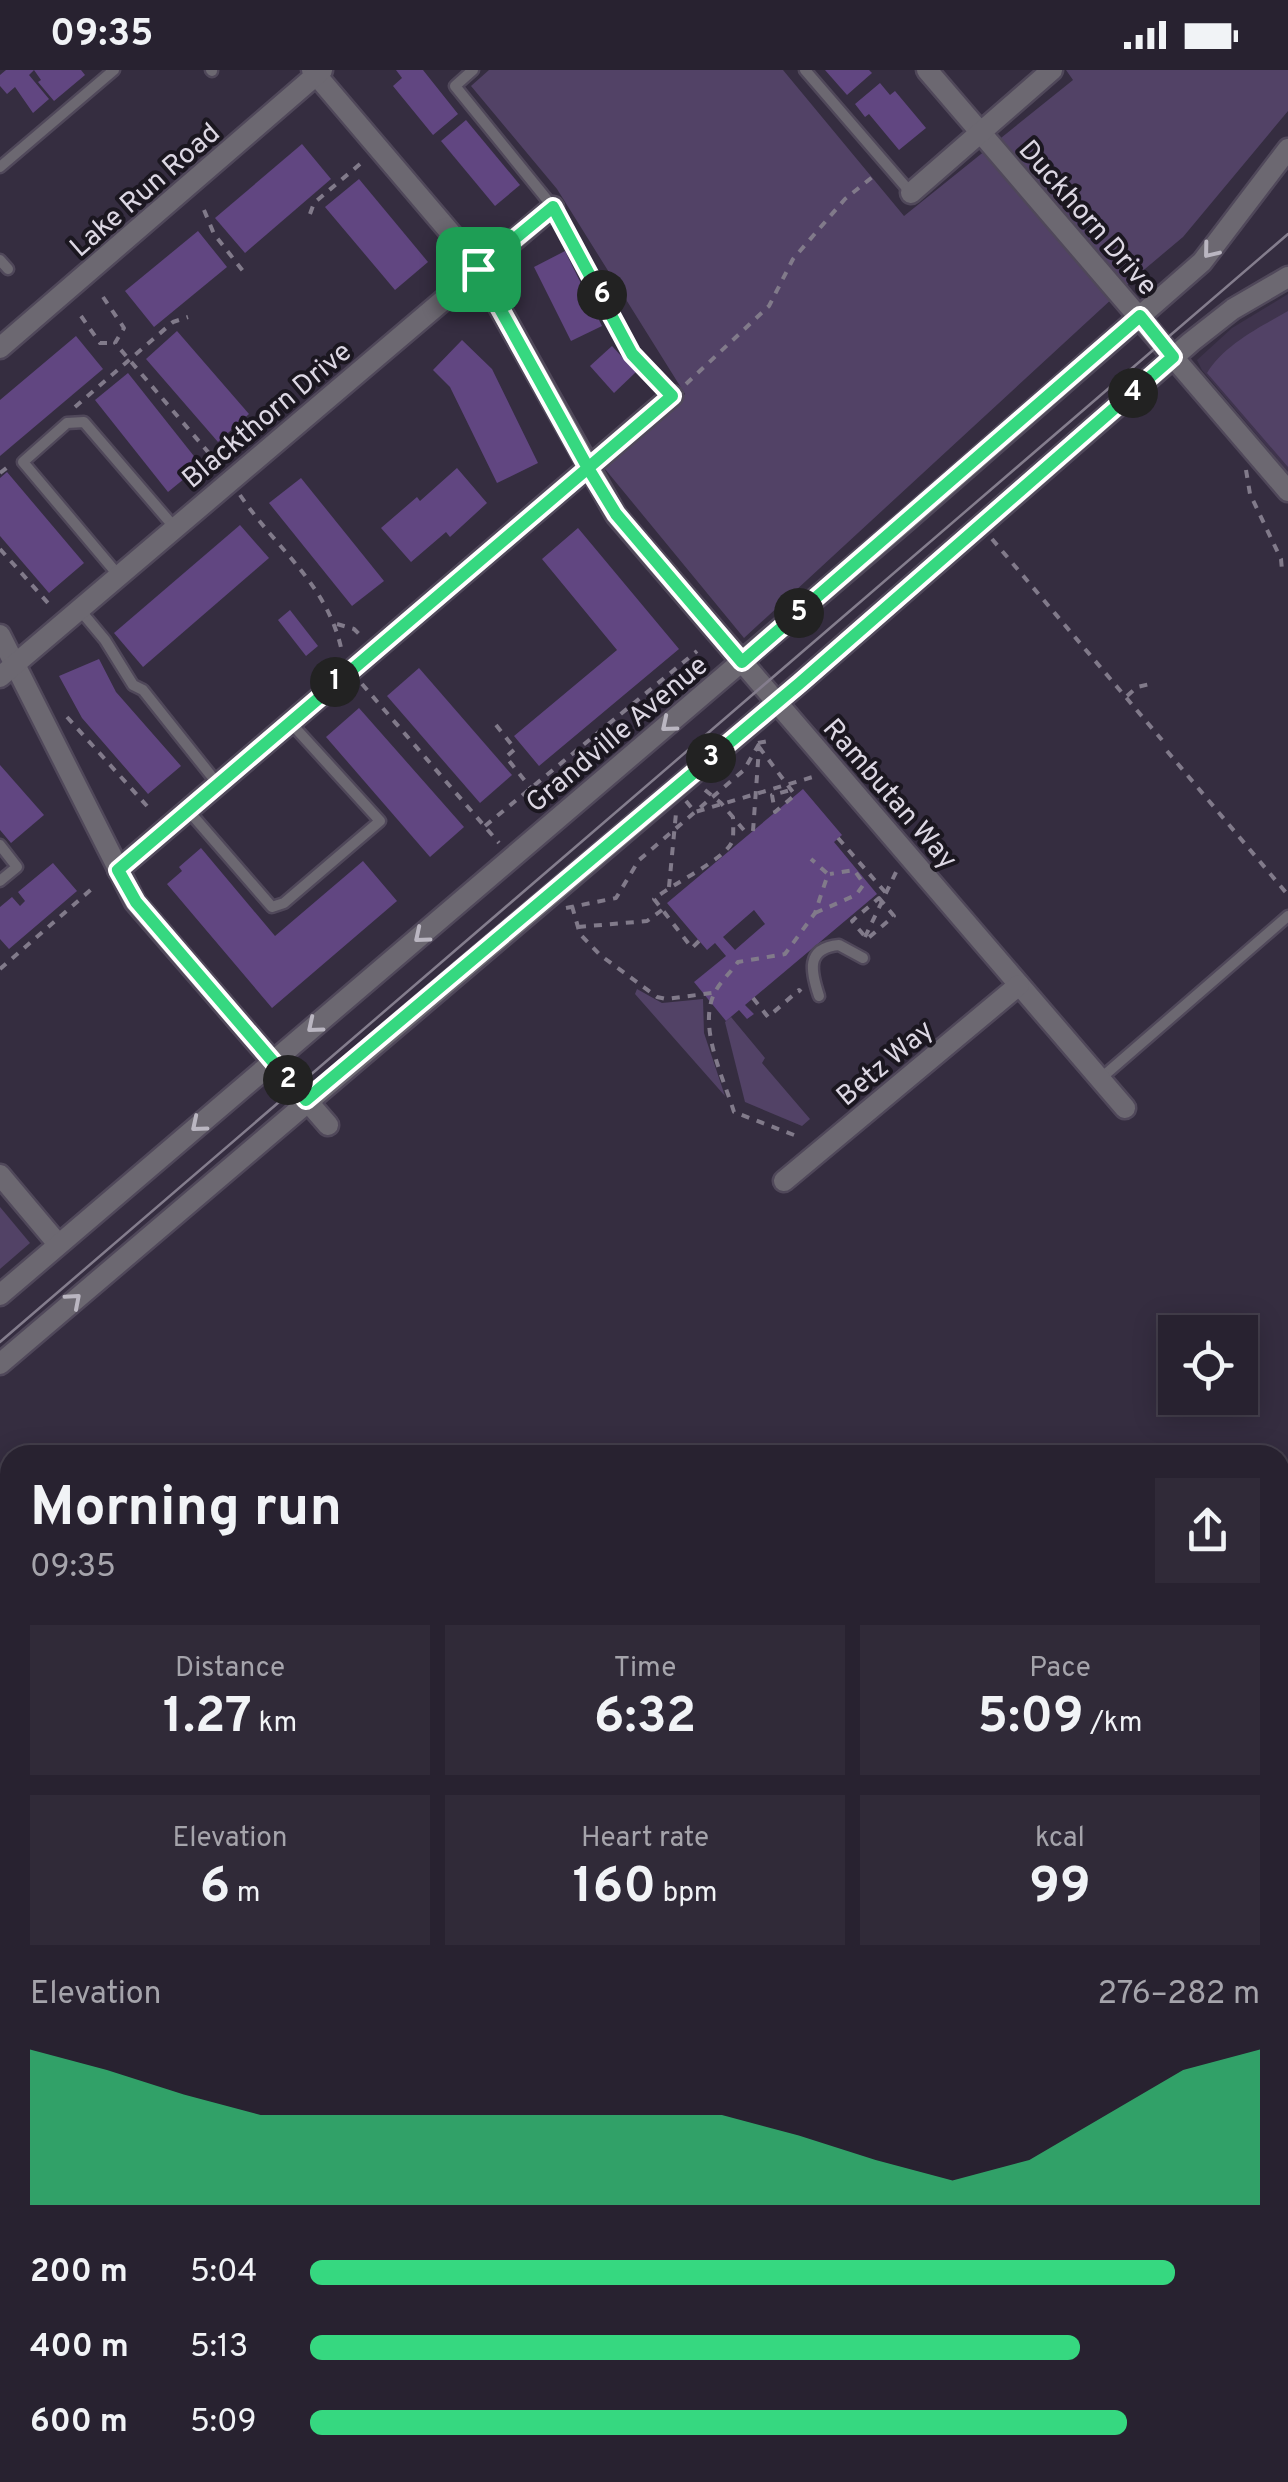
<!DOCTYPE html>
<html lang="en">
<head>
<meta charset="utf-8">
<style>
	body { margin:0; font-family:Overpass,sans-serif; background:#302a38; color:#f1f3f6; height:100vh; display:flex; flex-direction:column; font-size:38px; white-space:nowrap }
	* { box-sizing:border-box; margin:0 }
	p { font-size:32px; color:#a5a4ab }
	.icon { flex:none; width:55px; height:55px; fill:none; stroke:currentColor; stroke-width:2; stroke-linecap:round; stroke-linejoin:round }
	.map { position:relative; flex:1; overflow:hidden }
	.side { position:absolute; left:0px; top:1375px; width:1290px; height:1038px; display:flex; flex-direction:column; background:#282230; border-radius:30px 30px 0 0; box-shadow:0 5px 25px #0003,0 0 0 2px #443f4c }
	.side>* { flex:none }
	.tools { position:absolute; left:1158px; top:1245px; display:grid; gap:20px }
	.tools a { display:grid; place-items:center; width:100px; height:100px; border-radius:0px; background:#282230; box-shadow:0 5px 25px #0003,0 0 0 2px #443f4c; font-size:50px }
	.pin { position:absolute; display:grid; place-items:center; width:85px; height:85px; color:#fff; margin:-42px; border-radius:20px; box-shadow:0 5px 15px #0006 }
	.km { position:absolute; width:50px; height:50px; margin:-25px; border-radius:50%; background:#222; color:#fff; font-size:28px; line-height:50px; text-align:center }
	.round { display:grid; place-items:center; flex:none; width:105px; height:105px; border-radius:0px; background:#302a38 }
	.summary { display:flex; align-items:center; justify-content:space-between; height:170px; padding:0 30px }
	h1 { font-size:55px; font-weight:700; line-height:75px }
	.metrics { display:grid; grid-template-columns:repeat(3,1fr); gap:15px; height:170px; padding:10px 30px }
	.metrics div { display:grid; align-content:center; border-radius:0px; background:#302a38; text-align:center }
	.metrics b { font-size:50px; font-weight:700 }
	.metrics small { font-size:28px; font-weight:400 }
	.metrics p { font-size:28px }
	.chart { height:280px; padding:20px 30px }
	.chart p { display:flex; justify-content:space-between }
	.chart svg { width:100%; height:180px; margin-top:10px; fill:#36d880; opacity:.7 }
	ul { padding:0 30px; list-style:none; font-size:32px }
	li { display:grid; grid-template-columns:160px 120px 1fr; align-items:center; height:75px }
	li i { height:25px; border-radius:12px; background:#36d880 }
	.status { display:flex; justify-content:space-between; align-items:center; height:70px; padding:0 50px; background:#282230; direction:ltr }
	.status svg { height:28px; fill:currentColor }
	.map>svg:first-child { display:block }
	.built { fill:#3f344d }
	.green { fill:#524266 }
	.building { fill:#614681; fill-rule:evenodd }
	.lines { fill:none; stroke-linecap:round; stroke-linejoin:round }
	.service-casing { stroke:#50485a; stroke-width:15 }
	.minor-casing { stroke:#50485a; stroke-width:25 }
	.tertiary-casing { stroke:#50485a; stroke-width:25 }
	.trunk-casing { stroke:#50485a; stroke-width:32 }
	.path { stroke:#817a8a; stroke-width:4; stroke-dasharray:8 8; stroke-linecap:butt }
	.service { stroke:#6c6871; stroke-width:10 }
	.minor { stroke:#6c6871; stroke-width:20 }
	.tertiary { stroke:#6c6871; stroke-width:20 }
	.trunk { stroke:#b0a7bd; stroke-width:28 }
	.tram { stroke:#847d8d; stroke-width:2.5 }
	.oneway { stroke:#bab6c1 }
	.route-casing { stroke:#fff; stroke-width:20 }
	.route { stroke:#36d880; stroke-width:12 }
	.labels { text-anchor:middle; stroke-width:8; stroke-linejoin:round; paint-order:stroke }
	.street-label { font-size:28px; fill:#dcd7e3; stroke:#1b1720 }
</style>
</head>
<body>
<div class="status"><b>09:35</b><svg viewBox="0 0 49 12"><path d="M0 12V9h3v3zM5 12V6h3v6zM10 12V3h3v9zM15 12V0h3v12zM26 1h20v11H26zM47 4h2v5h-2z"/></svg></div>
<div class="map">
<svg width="1288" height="2412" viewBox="0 0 1288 2412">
	<rect width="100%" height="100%" fill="#352d40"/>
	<polygon class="built" points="1288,224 1288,402 1202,300 1197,290 1232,258"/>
	<g class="green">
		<polygon points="489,0 783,0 904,146 1073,10 1066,0 1288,0 1288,41 1183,167 1139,204 744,568 605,399 685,324 557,119 471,16"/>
		<path d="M1288,241V397L1207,303C1224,275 1260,257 1288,241Z"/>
		<polygon points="637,919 662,933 703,929 704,963 725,1026 635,924"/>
		<polygon points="731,947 765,988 762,993 810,1049 802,1056 745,1032 725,952"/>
		<polygon points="0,1137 30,1173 0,1199"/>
		<polygon points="1288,1621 1288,1995 1280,2002 1280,1628"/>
	</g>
	<g class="building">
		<polygon points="6,0 81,0 85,5 54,31 38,12 41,10 34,0 29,5 49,29 33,43 15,17 7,24 0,16 0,5"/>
		<polygon points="396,0 423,0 458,44 433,65 393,16 402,8"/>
		<polygon points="825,0 869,0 872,3 847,25"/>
		<polygon points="880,13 890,25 895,21 926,58 899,80 869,44 865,47 855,34"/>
		<polygon points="466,50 520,115 495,136 441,71"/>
		<polygon points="302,74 331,109 245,183 215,148"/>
		<polygon points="359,109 428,192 395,220 325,137"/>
		<polygon points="198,161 227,197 154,257 125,221"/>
		<polygon points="565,181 602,256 571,271 534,197"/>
		<polygon points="177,261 249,344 218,372 146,289"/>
		<polygon points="76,266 103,299 0,386 0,330"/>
		<polygon points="462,270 492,299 538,393 497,413 450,317 433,300"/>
		<polygon points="612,276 636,302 614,323 590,296"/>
		<polygon points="128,303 201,395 168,422 95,330"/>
		<polygon points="457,398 487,433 450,467 446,462 411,492 381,458 417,427 420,431"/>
		<polygon points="7,402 84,493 49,523 0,466 0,408"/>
		<polygon points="301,408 384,511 352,536 269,433"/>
		<polygon points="240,455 269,488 143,597 114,563"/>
		<polygon points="578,458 679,579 539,696 514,666 617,580 542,489"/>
		<polygon points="290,540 318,576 306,586 278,550"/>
		<polygon points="99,589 116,622 181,696 148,724 82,648 59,606"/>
		<polygon points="419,598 512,705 480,733 387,626"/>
		<polygon points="359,638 464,757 430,787 326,667"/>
		<polygon points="0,695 44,745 11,773 0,760"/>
		<path d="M803,719L842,765L834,772L877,824L745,935L754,944L747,949L739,940L726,951L694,912L726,886L715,873L707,880L667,833ZM754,840L765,854L735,880L723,867Z"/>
		<polygon points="201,778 275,866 363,791 397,831 272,938 167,814 182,801 179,797"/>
		<polygon points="53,793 77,821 9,879 0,869 0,837 12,827 20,836 25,831 18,822"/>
	</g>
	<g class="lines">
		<defs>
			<g id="service">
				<polyline points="211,0 212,1"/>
				<polyline points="473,0 455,16 553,137 633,283 672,326"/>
				<polyline points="805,0 911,123"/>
				<polyline points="0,97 114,0"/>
				<polyline points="0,190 8,199"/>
				<polyline points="119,506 23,392 67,353 84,352 175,458"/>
				<polyline points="80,540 105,570 133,615 143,620 217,713"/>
				<polyline points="187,739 272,837 284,833 380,751 289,651"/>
				<polyline points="0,775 17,797 0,811"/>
				<path d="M819,926C811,902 805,878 839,875L863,888"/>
				<polyline points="1100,1009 1288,846"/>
			</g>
			<g id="minor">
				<polyline points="312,0 471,187 616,445 1125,1038"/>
				<polyline points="927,0 1288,421"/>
				<polyline points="911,123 1052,0"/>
				<polyline points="0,565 135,832 328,1055"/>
				<polyline points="0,607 553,137"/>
				<polyline points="118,800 672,326"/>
				<polyline points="0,1105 58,1174"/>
				<polyline points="784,1111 1019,915"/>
				<polyline points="0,1780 10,1771"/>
				<polyline points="0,2023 10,2035"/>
				<polyline points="0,2226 10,2217"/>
				<polyline points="0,2375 10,2387"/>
				<polyline points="23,2402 32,2412"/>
			</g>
			<g id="tertiary">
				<polyline points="0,278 322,0"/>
				<polyline points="0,1225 906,451 1202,192 1288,79"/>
				<polyline points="0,1294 800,613 1191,272 1233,239 1288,207"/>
				<polyline points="0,1559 10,1571"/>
				<polyline points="0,1651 10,1663"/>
				<polyline points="641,2402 649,2412"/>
				<polyline points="725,2402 733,2412"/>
			</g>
			<g id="trunk">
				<polyline points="1280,2016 1288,2010"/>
				<polyline points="837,2412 848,2402"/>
			</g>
		</defs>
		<use href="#service" class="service-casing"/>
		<use href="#minor" class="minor-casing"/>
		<use href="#tertiary" class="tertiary-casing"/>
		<use href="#trunk" class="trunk-casing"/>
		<g class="path">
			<polyline points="204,140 214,164 243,201"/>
			<polyline points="310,144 314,133 360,94"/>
			<polyline points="103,227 124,258 115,273 220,396"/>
			<polyline points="81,246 100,273 115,273"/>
			<polyline points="686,314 769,236 793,189 845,129 875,105"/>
			<polyline points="75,337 173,252 188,247"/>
			<polyline points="1246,400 1250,424 1281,489 1282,500"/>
			<polyline points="0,403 9,396"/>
			<path d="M240,425C277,480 328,514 342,582"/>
			<polyline points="992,469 1162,670"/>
			<polyline points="0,479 48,533"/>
			<polyline points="337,554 354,559 363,568"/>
			<polyline points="362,614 499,773"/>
			<polyline points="1127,626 1137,617 1150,614"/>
			<polyline points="67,647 147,736"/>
			<polyline points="496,655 515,679 506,687 530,717"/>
			<polyline points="758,673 773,670"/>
			<polyline points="759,677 795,725 775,742 772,725 791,720"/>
			<polyline points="1167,681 1288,825"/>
			<polyline points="705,720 721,733 748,765"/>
			<polyline points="686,731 695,742 816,706"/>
			<polyline points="485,756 697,581"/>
			<polyline points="753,761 759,678"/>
			<polyline points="838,768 886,823"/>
			<polyline points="669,817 676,743"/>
			<polygon points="879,828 894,846 867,869 852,851"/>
			<polyline points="572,836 580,864 600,885 657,927 666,929 712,923"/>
			<polyline points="566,838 616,828 639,790 744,700 759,674"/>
			<polyline points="815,843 856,825 864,814 854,800 830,804"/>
			<polyline points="578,857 647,851 662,840"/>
			<polyline points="865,867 897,800"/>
			<path d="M699,871L692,878L654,829C672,814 724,790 732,772C734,766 733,754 733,747"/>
			<polyline points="0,899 94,817"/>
			<polyline points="753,928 768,947 799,920 801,922"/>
			<path d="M794,1065L734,1042C724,1009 698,958 714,924C719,913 731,902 738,892L785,884L815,843L828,804L811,789"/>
			<polyline points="0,1607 10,1619"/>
			<polyline points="679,2402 687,2412"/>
			<polyline points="0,2411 0,2412"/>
		</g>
		<use href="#service" class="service"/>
		<use href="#minor" class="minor"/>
		<use href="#tertiary" class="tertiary"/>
		<use href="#trunk" class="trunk"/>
		<polyline class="tram" points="0,1272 1288,164"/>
	</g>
	<defs><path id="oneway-chevron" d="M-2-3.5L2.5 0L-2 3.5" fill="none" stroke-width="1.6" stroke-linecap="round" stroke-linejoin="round" transform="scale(2.5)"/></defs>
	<g class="oneway">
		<use href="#oneway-chevron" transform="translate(1210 181) rotate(129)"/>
		<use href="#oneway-chevron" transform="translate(668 655) rotate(140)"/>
		<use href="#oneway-chevron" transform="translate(421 866) rotate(140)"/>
		<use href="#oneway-chevron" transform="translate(314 956) rotate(140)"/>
		<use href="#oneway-chevron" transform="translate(198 1055) rotate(140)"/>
		<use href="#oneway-chevron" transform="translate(74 1230) rotate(-41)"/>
	</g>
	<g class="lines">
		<defs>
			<polyline id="route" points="478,199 588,398 118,800 136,832 306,1030 800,613 1173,287 1140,246 742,592 616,444 588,398 672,326 632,284 553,137 478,199"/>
		</defs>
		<use href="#route" class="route-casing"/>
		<use href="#route" class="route"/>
	</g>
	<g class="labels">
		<g class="street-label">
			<text transform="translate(144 119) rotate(-41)" y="10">Lake Run Road</text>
			<text transform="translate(1089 147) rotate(49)" y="10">Duckhorn Drive</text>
			<text transform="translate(266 344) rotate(-40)" y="10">Blackthorn Drive</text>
			<text transform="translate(616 663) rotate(-40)" y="10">Grandville Avenue</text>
			<text transform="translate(891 723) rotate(49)" y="10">Rambutan Way</text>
			<text transform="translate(884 992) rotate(-40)" y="10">Betz Way</text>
		</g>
	</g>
</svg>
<div class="tools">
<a><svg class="icon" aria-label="locate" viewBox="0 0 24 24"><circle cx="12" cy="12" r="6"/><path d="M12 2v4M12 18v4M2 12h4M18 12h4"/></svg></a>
</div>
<div class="pin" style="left:478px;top:199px;background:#1e9e55"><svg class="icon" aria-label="arrive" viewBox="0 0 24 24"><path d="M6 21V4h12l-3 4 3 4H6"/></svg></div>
<b class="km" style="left:335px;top:612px">1</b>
<b class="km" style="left:288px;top:1010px">2</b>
<b class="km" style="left:711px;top:688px">3</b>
<b class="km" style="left:1133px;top:323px">4</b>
<b class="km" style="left:799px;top:543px">5</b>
<b class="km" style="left:602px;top:225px">6</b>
<section class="side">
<div class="summary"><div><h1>Morning run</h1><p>09:35</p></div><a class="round"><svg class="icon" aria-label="share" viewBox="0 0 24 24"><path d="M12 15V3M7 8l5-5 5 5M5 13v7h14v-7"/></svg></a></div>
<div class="metrics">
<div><p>Distance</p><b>1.27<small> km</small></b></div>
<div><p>Time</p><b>6:32</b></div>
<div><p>Pace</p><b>5:09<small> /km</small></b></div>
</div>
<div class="metrics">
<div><p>Elevation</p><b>6<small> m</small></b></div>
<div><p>Heart rate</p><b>160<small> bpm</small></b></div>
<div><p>kcal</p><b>99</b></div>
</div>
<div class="chart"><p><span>Elevation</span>276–282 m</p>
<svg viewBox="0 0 160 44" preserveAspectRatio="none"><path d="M0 44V6L10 11L20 17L30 22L40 22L50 22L60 22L70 22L80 22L90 22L100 27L110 33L120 38L130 33L140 22L150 11L160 6V44z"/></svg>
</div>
<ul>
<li><b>200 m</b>5:04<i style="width:91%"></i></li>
<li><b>400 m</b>5:13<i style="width:81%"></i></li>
<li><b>600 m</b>5:09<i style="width:86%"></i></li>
</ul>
</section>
</div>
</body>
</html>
